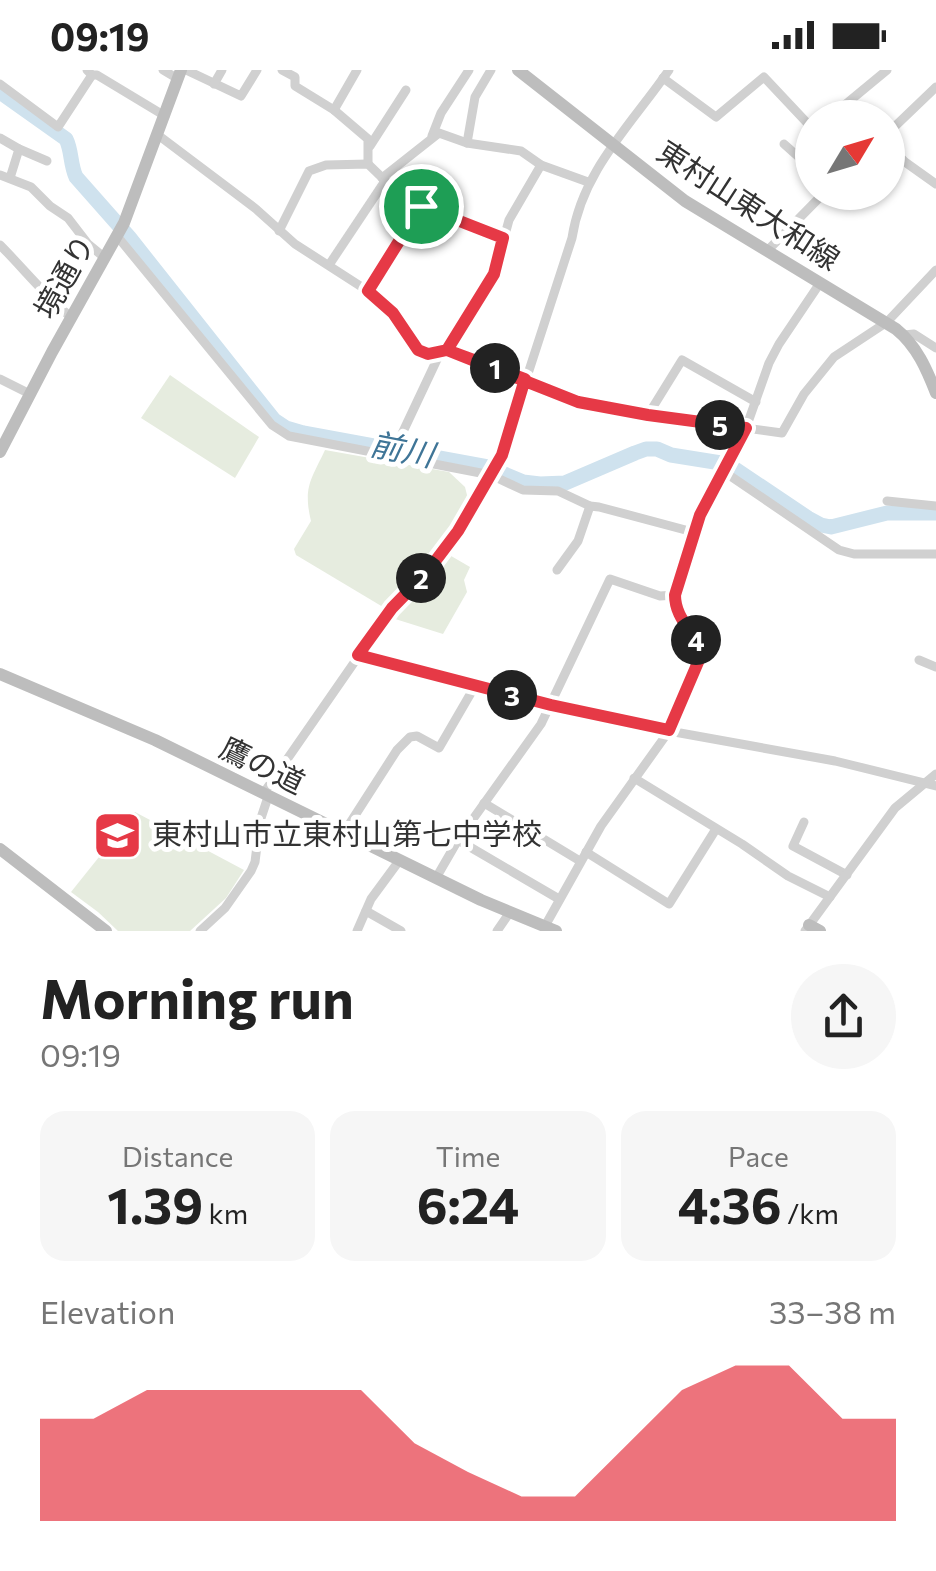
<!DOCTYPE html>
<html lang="en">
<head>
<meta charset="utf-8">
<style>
	body { margin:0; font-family:Commissioner,"Noto Sans JP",sans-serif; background:#f6f6f6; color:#222; height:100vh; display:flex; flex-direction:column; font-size:38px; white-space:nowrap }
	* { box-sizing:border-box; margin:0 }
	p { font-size:32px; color:#767676 }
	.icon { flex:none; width:55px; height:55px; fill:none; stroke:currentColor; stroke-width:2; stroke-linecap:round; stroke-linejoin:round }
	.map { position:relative; height:861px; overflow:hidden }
	.drawer { display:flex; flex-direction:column; background:#fff; flex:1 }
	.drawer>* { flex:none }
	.needle { width:65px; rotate:52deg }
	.tools { position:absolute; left:795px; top:30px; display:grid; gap:20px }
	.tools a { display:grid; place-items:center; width:110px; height:110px; border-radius:50%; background:#fff; box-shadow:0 2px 8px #0004; font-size:50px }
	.pin { position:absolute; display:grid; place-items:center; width:85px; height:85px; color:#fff; margin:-42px; border:5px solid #fff; border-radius:50%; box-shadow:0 2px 10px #0007 }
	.km { position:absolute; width:50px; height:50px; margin:-25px; border-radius:50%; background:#222; color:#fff; font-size:28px; line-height:50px; text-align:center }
	.round { display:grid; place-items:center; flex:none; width:105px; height:105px; border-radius:52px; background:#f6f6f6 }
	.overview { display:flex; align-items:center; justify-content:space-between; height:170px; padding:0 40px }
	h1 { font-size:55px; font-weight:700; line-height:75px }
	.metrics { display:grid; grid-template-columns:repeat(3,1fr); gap:15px; height:170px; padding:10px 40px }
	.metrics div { display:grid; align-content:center; border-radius:25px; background:#f6f6f6; text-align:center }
	.metrics b { font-size:50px; font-weight:700 }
	.metrics small { font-size:28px; font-weight:400 }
	.metrics p { font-size:28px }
	.chart { height:280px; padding:20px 40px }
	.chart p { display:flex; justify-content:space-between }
	.chart svg { width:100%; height:180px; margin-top:10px; fill:#e63946; opacity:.7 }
	.status { display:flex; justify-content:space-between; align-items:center; height:70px; padding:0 50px; background:#fff; direction:ltr }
	.status svg { height:28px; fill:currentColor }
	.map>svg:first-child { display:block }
	.green { fill:#e6ecdf }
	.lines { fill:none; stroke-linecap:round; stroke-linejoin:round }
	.river { stroke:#cfe2ee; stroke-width:15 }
	.street { stroke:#d0d0d0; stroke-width:9 }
	.secondary { stroke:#bdbdbd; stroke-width:12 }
	.route-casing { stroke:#fff; stroke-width:20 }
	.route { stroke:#e63946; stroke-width:12 }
	.labels { text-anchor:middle; stroke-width:10; stroke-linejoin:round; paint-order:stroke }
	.street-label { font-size:30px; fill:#333; stroke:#fff }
	.poi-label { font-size:30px; fill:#333; stroke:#fff; text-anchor:start }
	.water-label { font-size:32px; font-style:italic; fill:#3f7597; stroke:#fff }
</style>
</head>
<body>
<div class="status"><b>09:19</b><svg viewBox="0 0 49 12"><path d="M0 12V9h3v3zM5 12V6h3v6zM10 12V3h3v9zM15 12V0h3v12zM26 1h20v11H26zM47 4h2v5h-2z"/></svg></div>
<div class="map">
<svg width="936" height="861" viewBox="0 0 936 861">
	<rect width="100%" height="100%" fill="#fff"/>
	<g class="green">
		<polygon points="170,305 259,367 235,408 141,348"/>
		<path d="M325,380L449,402L465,417L467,425L465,438L424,502L383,537L296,485L294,479L311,451C303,417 311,410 325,380Z"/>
		<polygon points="446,483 470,497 464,510 467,522 443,564 392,548 400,533"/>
		<polygon points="135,742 244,800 226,828 190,861 118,861 98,842 71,822"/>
	</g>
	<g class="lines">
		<path class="river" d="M0,22L66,69C72,81 70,94 76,107L129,167L274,350L286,358L303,363L488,397L523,412L540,414L565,413L635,383L646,379H657L671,385L721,393L732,397L808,448L821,455L831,457L887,443H936"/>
		<g class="street">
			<polyline points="87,0 92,5 97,5 165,46"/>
			<polyline points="163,0 178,9"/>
			<polyline points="186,0 241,26 257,0"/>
			<polyline points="282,0 295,7 295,16 334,40 368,69 368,94"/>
			<polyline points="663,8 716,47 764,7 810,56 812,56"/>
			<polyline points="0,14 58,57 92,5"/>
			<polyline points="214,14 222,0"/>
			<polyline points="334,40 357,0"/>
			<polyline points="829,48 887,0"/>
			<polyline points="888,63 936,17"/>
			<polyline points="158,65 256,139 295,174 368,221 393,243 418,280 428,284 447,281 578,332 648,345 782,363 804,324 834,287 887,252 936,200"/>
			<polyline points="432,66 441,43 469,0"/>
			<polyline points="0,68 19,79 10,108"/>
			<polyline points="467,73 475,27 491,0"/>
			<polyline points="784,74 812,99"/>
			<polyline points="888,74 905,92 936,114"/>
			<polyline points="370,76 406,20"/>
			<polyline points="19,79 47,91"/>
			<polyline points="0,105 31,117 50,136 68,148 88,174 105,188"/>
			<polyline points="382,108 439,63 467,73 521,81 541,95 588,112"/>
			<polyline points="279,161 309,101 326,95 368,94 398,123 421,136 503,168"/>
			<polyline points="117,166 272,355 289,366 491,405 523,420 558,421 590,436 599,437 693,462"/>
			<path d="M0,175C24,199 45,226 72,248"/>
			<polyline points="767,181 825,122"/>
			<polyline points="329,195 385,111"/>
			<polyline points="368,221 421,136"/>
			<polyline points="904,265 914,264 936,278"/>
			<polyline points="447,281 494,205 509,150 541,95"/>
			<polyline points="0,309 30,324"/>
			<polyline points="648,345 682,290 756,332"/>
			<polyline points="400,368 441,281"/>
			<polyline points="723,401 839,480 854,484 936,484"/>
			<polyline points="887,431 936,436"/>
			<polyline points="557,500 578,471 590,436"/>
			<polyline points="358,585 551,635 669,661 835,691 936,716"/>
			<polyline points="919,590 936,597"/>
			<polyline points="634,708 742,774 788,806 830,827"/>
			<path d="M263,724L392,538L427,502L458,461L499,393L572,168C582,101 631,55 669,0"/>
			<polyline points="484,733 580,791"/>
			<polyline points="804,752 793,776 847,805"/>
			<polyline points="343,764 397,680 410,667 417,666 439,678 475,616"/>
			<polyline points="458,770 559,829"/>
			<polyline points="586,782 669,834 716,759"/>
			<polyline points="436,808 458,770 541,654 610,509 660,526 675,525"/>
			<polyline points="366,841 401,861"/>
			<polyline points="545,856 601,756 669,661 701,588 699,574 675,538 675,525 693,462 708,425 746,358 769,293 779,274 820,213"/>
			<polyline points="200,861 225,838 251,801 255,792 260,751 268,727"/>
			<polyline points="357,861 371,829 399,791"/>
			<polyline points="497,861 510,842"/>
			<polyline points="805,861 895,738 936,704"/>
		</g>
		<g class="secondary">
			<path d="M518,0L685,131L896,259C917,276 927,300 936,323"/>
			<polyline points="0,382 52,282 124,153 181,0"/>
			<polyline points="0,604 155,670 481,830 556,861"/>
			<polyline points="0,779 106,861"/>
			<polyline points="809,855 820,861"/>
		</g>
	</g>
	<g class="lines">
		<defs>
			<path id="route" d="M421,136L368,221L393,243L418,280L428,284L447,280L525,309L502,385L458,461L427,502L392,538L358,585L551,635L669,660L702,583C694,561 675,549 675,525L700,445L746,358L648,345L578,332L447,280L494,204L503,168L421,136"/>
		</defs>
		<use href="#route" class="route-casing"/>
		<use href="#route" class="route"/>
	</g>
	<defs>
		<symbol id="school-square" viewBox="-11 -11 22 22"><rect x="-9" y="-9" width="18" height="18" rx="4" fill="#e63946" stroke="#fff"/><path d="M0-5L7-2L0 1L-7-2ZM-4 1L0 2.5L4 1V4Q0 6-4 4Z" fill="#fff"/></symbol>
	</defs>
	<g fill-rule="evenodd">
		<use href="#school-square" x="90" y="738" width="55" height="55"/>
	</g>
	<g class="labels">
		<g class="street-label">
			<text transform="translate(748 136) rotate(33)" y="10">東村山東大和線</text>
			<text transform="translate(65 207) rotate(-61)" y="10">境通り</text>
			<text transform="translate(262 696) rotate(26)" y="10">鷹の道</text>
		</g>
		<g class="poi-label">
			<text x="152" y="775">東村山市立東村山第七中学校</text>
		</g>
		<g class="water-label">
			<text transform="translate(402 380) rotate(11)" y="11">前川</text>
		</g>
	</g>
</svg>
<div class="tools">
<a><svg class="needle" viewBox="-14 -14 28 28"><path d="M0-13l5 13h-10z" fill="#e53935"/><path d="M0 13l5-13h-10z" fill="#767676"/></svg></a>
</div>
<div class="pin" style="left:421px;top:136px;background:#1e9e55"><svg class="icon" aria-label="arrive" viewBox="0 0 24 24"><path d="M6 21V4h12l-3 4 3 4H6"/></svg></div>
<b class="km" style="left:495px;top:298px">1</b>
<b class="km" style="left:421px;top:508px">2</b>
<b class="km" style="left:512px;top:625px">3</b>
<b class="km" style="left:696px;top:570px">4</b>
<b class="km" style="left:720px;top:355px">5</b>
</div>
<section class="drawer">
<div class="overview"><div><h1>Morning run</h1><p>09:19</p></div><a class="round"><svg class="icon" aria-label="share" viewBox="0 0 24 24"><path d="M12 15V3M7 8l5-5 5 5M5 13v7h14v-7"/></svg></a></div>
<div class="metrics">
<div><p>Distance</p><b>1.39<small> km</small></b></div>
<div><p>Time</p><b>6:24</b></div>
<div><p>Pace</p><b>4:36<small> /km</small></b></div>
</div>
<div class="chart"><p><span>Elevation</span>33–38 m</p>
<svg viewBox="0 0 160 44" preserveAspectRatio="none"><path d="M0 44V19L10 19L20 12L30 12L40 12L50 12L60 12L70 25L80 32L90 38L100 38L110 25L120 12L130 6L140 6L150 19L160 19V44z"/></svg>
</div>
</section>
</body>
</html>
